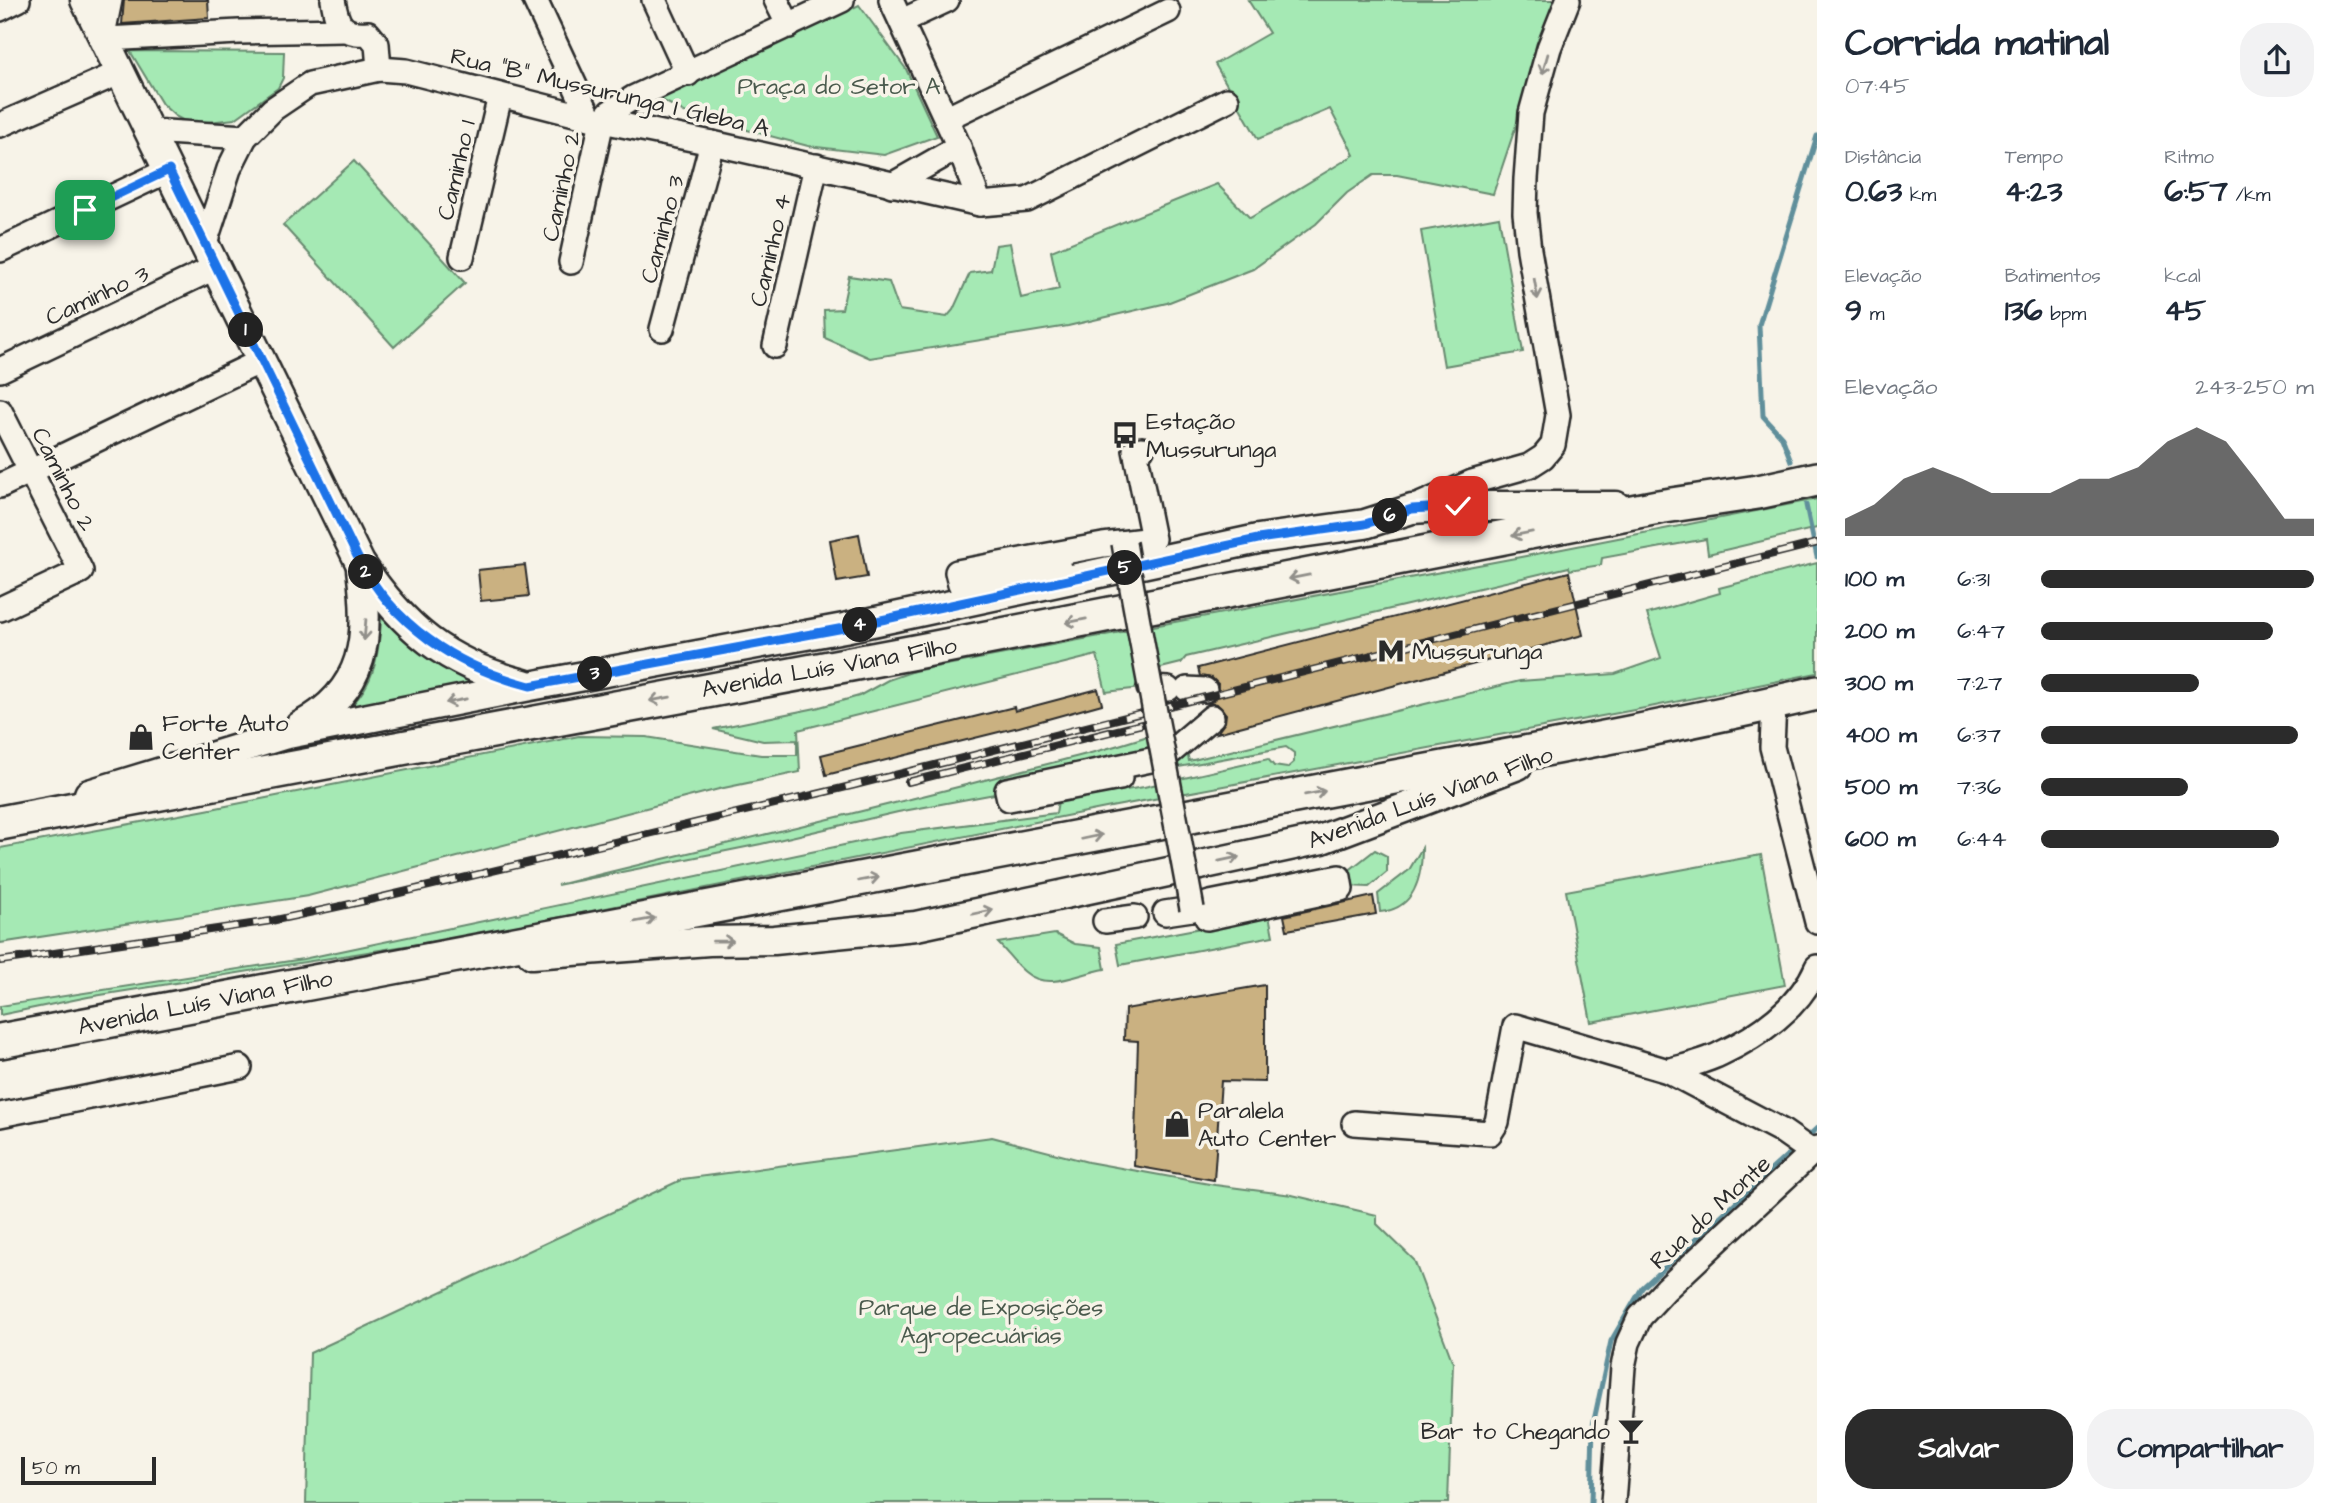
<!DOCTYPE html>
<html lang="pt">
<head>
<meta charset="utf-8">
<style>
	body { margin:0; font-family:"Architects Daughter",sans-serif; background:#f2f2f3; color:#1f2937; height:100vh; display:flex; flex-direction:column; font-size:26px; white-space:nowrap }
	* { box-sizing:border-box; margin:0 }
	p { font-size:23px; color:#747a83 }
	.icon { flex:none; width:38px; height:38px; fill:none; stroke:currentColor; stroke-width:2; stroke-linecap:round; stroke-linejoin:round }
	.map { position:relative; flex:1; overflow:hidden }
	.details { display:flex; flex-direction:column; background:#fff; width:525px }
	.details>* { flex:none }
	.scale { position:absolute; left:21px; bottom:18px; width:135px; box-sizing:border-box; padding-left:7px; border:4px solid #2b2b2b; border-top:0; font-size:19px; line-height:24px; white-space:nowrap; color:#2b2b2b; -webkit-text-stroke:5px #f7f3e8; paint-order:stroke }
	.pin { position:absolute; display:grid; place-items:center; width:60px; height:60px; color:#fff; margin:-30px; border-radius:14px; box-shadow:0 4px 10px #0006 }
	.km { position:absolute; width:35px; height:35px; margin:-18px; border-radius:50%; background:#222; color:#fff; font-size:19px; line-height:35px; text-align:center }
	.round { display:grid; place-items:center; flex:none; width:74px; height:74px; border-radius:28px; background:#f2f2f3 }
	.headline { display:flex; align-items:center; justify-content:space-between; height:119px; padding:0 28px }
	h1 { font-size:38px; font-weight:700; line-height:52px }
	.stats { display:grid; grid-template-columns:repeat(3,1fr); gap:10px; height:119px; padding:7px 28px }
	.stats div { display:grid; align-content:center }
	.stats b { font-size:30px; font-weight:700 }
	.stats small { font-size:19px; font-weight:400 }
	.stats p { font-size:19px }
	.chart { height:196px; padding:14px 28px }
	.chart p { display:flex; justify-content:space-between }
	.chart svg { width:100%; height:126px; margin-top:7px; fill:#2b2b2b; opacity:.7 }
	.button { display:flex; gap:14px; margin-top:auto; padding:14px 28px }
	.button a { flex:1; height:80px; border-radius:28px; background:#2b2b2b; color:#fff; font-size:28px; font-weight:700; line-height:80px; text-align:center }
	.button a+a { background:#f2f2f3; color:#1f2937 }
	ul { padding:0 28px; list-style:none; font-size:23px }
	li { display:grid; grid-template-columns:112px 84px 1fr; align-items:center; height:52px }
	li i { height:18px; border-radius:9px; background:#2b2b2b }
	main { display:flex; flex:1; min-height:0 }
	.map>svg:first-child { display:block }
	.green { fill:#a5e9b4; stroke:#688a70; stroke-width:2 }
	.lines { fill:none; stroke-linecap:round; stroke-linejoin:round }
	.stream { stroke:#618f9b; stroke-width:5 }
	.building { fill:#cab181; stroke:#2b2b2b; stroke-width:2 }
	.minor-casing { stroke:#2b2b2b; stroke-width:28 }
	.major-casing { stroke:#2b2b2b; stroke-width:33 }
	.highway-casing { stroke:#2b2b2b; stroke-width:38 }
	.minor { stroke:#f7f3e8; stroke-width:23 }
	.major { stroke:#f7f3e8; stroke-width:28 }
	.highway { stroke:#f7f3e8; stroke-width:33 }
	.rail-casing { stroke:#2b2b2b; stroke-width:8 }
	.rail { stroke:#f7f3e8; stroke-width:5; stroke-dasharray:16; stroke-linecap:butt }
	.minor-bridge-casing { stroke:#2b2b2b; stroke-width:28; stroke-linecap:butt }
	.minor-bridge { stroke:#f7f3e8; stroke-width:23 }
	.oneway { stroke:#918f8a }
	.route-casing { stroke:#fff; stroke-width:14 }
	.route { stroke:#1a73e8; stroke-width:9 }
	.labels { text-anchor:middle; stroke-width:7; stroke-linejoin:round; paint-order:stroke }
	.park-label { font-size:24px; fill:#4a5a4d; stroke:#f7f3e8 }
	.street-label { font-size:24px; fill:#2b2b2b; stroke:#f7f3e8 }
	.poi-label { font-size:24px; fill:#2b2b2b; stroke:#f7f3e8; text-anchor:start }
</style>
</head>
<body>
<main>
<div class="map">
<svg width="1817" height="1503" viewBox="0 0 1817 1503">
	<rect width="100%" height="100%" fill="#f7f3e8"/>
	<filter id="ink" filterUnits="userSpaceOnUse"><feTurbulence type="fractalNoise" baseFrequency=".0143" numOctaves="2"/><feDisplacementMap in="SourceGraphic" scale="14" xChannelSelector="R" yChannelSelector="G"/><feConvolveMatrix kernelMatrix="1 2 1 2 8 2 1 2 1" color-interpolation-filters="sRGB"/></filter>
	<g filter="url(#ink)">
		<g class="green">
			<polygon points="1248,0 1558,0 1493,194 1397,175 1373,175 1347,193 1316,224 1253,269 1167,303 1068,326 870,358 825,338 824,310 842,309 849,276 889,282 899,310 947,317 953,310 970,273 991,270 996,245 1010,243 1021,298 1059,289 1051,251 1217,184 1250,218 1354,155 1330,109 1258,139 1215,64 1269,33"/>
			<polygon points="859,5 906,69 937,136 884,155 808,146 690,115 660,99"/>
			<polygon points="130,51 284,52 283,78 278,88 235,119 190,124 175,116 162,104"/>
			<polygon points="354,161 465,283 394,347 283,225"/>
			<polygon points="1499,217 1523,352 1444,366 1421,231"/>
			<polygon points="1817,499 1817,528 1708,554 1706,539 1602,558 1601,565 1570,570 1569,567 1186,657 1181,663 1157,669 1159,686 1106,692 1097,655 798,730 800,772 719,789 308,896 0,943 0,848 206,810 579,736 646,737 761,755 797,755 797,740 763,741 713,729 816,708 859,696 888,680 914,671 1526,556"/>
			<path d="M1817,563V673L1645,708L1116,806L461,937L88,997L0,1015V1006L303,959L901,833L1056,813L1058,801L1144,787L1268,759L1274,766L1287,768L1294,762V753L1286,747L1168,769L1000,793L898,812L761,844L557,885C703,848 850,816 996,777C1053,762 1110,750 1165,730L1174,752L1186,748L1189,761L1520,681L1615,674L1661,658L1647,614L1720,593L1719,588Z"/>
			<path d="M382,611L489,686L346,710C377,684 379,650 382,611Z"/>
			<path d="M1422,848C1422,878 1415,909 1380,912L1378,894L1409,870Z"/>
			<polygon points="1375,850 1387,856 1387,872 1369,887 1347,886 1343,875"/>
			<polygon points="1761,855 1785,985 1591,1022 1566,891"/>
			<polygon points="1269,915 1273,936 1120,965 1116,944"/>
			<path d="M1055,934L1075,944L1101,947L1105,969C1079,973 1048,992 1025,972C1015,964 1007,952 998,943Z"/>
			<polygon points="992,1137 1088,1162 1215,1185 1292,1195 1377,1215 1377,1224 1414,1260 1453,1363 1448,1503 306,1503 310,1353 683,1179"/>
		</g>
		<g class="lines">
			<g class="stream">
				<polyline points="1791,461 1782,437 1763,416 1759,325 1817,136"/>
				<polyline points="1806,505 1817,557"/>
				<polyline points="1804,1140 1817,1128"/>
				<polyline points="1591,1503 1593,1425 1611,1341 1642,1288 1796,1147"/>
			</g>
		</g>
		<g class="building">
			<polygon points="124,0 208,0 209,18 122,24"/>
			<polygon points="859,534 867,577 837,582 830,540"/>
			<polygon points="525,565 529,596 481,601 478,570"/>
			<polygon points="1569,572 1583,635 1217,733 1225,722 1226,714 1217,704 1209,703 1217,697 1218,684 1212,678 1200,676 1198,668"/>
			<polygon points="1098,689 1102,704 1019,727 826,775 821,755 1014,707 1015,711"/>
			<polygon points="1373,896 1376,914 1287,930 1284,916"/>
			<polygon points="1265,985 1265,1082 1221,1081 1214,1180 1134,1166 1138,1041 1124,1040 1125,1009"/>
		</g>
		<g class="lines">
			<defs>
				<g id="minor">
					<path d="M333,0C337,24 341,35 368,33L377,44L379,69"/>
					<polyline points="535,0 590,118"/>
					<polyline points="654,0 688,74"/>
					<polyline points="776,0 789,26"/>
					<polyline points="891,0 959,147 892,185"/>
					<polyline points="0,9 18,0"/>
					<polyline points="902,21 947,0"/>
					<polyline points="103,35 110,0"/>
					<polyline points="106,39 239,32 345,30"/>
					<polyline points="947,118 1168,11"/>
					<polyline points="0,125 121,72"/>
					<polyline points="150,131 245,137"/>
					<polyline points="959,147 980,204"/>
					<polyline points="205,243 229,169 245,137 273,109 310,84 379,69 406,71 602,121 712,143 980,204 1027,200 1227,100"/>
					<polyline points="0,250 169,170"/>
					<polyline points="462,257 500,96"/>
					<polyline points="571,262 602,121 610,112 633,98 842,0"/>
					<polyline points="662,329 712,143"/>
					<polyline points="775,346 816,166"/>
					<polyline points="0,370 216,267"/>
					<polyline points="0,411 81,571 0,609"/>
					<polyline points="0,486 261,361"/>
					<polyline points="1417,506 1472,482 1529,466 1543,457 1553,445 1558,415 1529,250 1525,213 1526,179 1531,113 1549,48 1568,0"/>
					<polyline points="1060,568 960,584 957,572 1103,545 1153,539 1135,450 1142,449"/>
					<polyline points="1149,688 1168,689"/>
					<polyline points="1187,689 1205,690"/>
					<polyline points="1774,703 1772,747 1817,922"/>
					<polyline points="1047,787 1118,772 1120,778 1009,799 1007,790 1165,757 1212,717"/>
					<polyline points="1165,913 1192,909 1210,903 1339,877 1341,889 1207,918"/>
					<polyline points="1105,921 1135,917"/>
					<path d="M1668,1071C1685,1066 1704,1062 1720,1054C1759,1036 1800,1007 1817,967"/>
					<polyline points="0,1115 240,1067"/>
					<polyline points="1354,1123 1490,1133 1497,1122 1515,1026 1668,1071 1782,1131 1812,1152"/>
					<polyline points="1613,1503 1623,1367 1628,1343 1640,1317 1666,1289 1817,1148"/>
				</g>
				<g id="major">
					<path d="M85,0L360,563C404,629 446,664 524,684"/>
					<path d="M300,726C367,690 370,637 361,569"/>
					<polyline points="89,794 283,735 530,686 844,628 1258,539 1365,524 1412,509 1458,506 1616,506"/>
					<polyline points="532,954 709,941 774,940 916,926 1322,839 1518,765"/>
				</g>
				<g id="highway">
					<polyline points="0,823 915,652 1658,507 1758,492 1817,479"/>
					<path d="M0,1041C411,963 823,889 1233,808C1428,769 1624,738 1817,693"/>
				</g>
			</defs>
			<use href="#minor" class="minor-casing"/>
			<use href="#major" class="major-casing"/>
			<use href="#highway" class="highway-casing"/>
			<use href="#minor" class="minor"/>
			<use href="#major" class="major"/>
			<use href="#highway" class="highway"/>
			<defs>
				<g id="rail">
					<polyline points="908,782 1142,724"/>
					<polyline points="0,961 271,921 374,899 855,785 1817,543"/>
				</g>
			</defs>
			<use href="#rail" class="rail-casing"/>
			<use href="#rail" class="rail"/>
			<defs>
				<path id="minor-bridge" d="M1124,543C1145,665 1170,787 1192,909"/>
			</defs>
			<use href="#minor-bridge" class="minor-bridge-casing"/>
			<use href="#minor-bridge" class="minor-bridge"/>
		</g>
		<defs><path id="oneway-shaft" d="M-6 0H5M1.5-3L5.5 0L1.5 3" fill="none" stroke-width="1.6" stroke-linecap="round" stroke-linejoin="round" transform="scale(1.75)"/></defs>
		<g class="oneway">
			<use href="#oneway-shaft" transform="translate(1545 64) rotate(106)"/>
			<use href="#oneway-shaft" transform="translate(1536 289) rotate(80)"/>
			<use href="#oneway-shaft" transform="translate(1522 534) rotate(169)"/>
			<use href="#oneway-shaft" transform="translate(1299 577) rotate(169)"/>
			<use href="#oneway-shaft" transform="translate(1076 621) rotate(169)"/>
			<use href="#oneway-shaft" transform="translate(365 630) rotate(95)"/>
			<use href="#oneway-shaft" transform="translate(660 699) rotate(170)"/>
			<use href="#oneway-shaft" transform="translate(456 701) rotate(169)"/>
			<use href="#oneway-shaft" transform="translate(1315 793) rotate(-10)"/>
			<use href="#oneway-shaft" transform="translate(1092 837) rotate(-12)"/>
			<use href="#oneway-shaft" transform="translate(1229 859) rotate(-12)"/>
			<use href="#oneway-shaft" transform="translate(869 879) rotate(-10)"/>
			<use href="#oneway-shaft" transform="translate(983 912) rotate(-12)"/>
			<use href="#oneway-shaft" transform="translate(645 920) rotate(-10)"/>
			<use href="#oneway-shaft" transform="translate(723 941) rotate(-1)"/>
		</g>
	</g>
	<g class="lines" filter="url(#ink)">
		<defs>
			<path id="route" d="M85,210L169,170L357,556C393,625 456,667 530,686L844,628L1258,539L1365,524L1412,509L1458,506"/>
		</defs>
		<use href="#route" class="route-casing"/>
		<use href="#route" class="route"/>
	</g>
	<defs>
		<symbol id="bus-bare" viewBox="-9 -9 18 18"><path d="M-5-6H5V4H4V6H2V4H-2V6H-4V4H-5ZM-3.5-4V0h7V-4ZM-3.5 1.2v1.5H-2V1.2ZM2 1.2v1.5H3.5V1.2Z" fill="#2b2b2b" stroke="#f7f3e8" stroke-width="2.5" paint-order="stroke"/></symbol>
		<symbol id="metro-bare" viewBox="-9 -9 18 18"><path d="M-5.5 5V-5H-3L0 0L3-5H5.5V5H3V-.5L0 4L-3-.5V5Z" fill="#2b2b2b" stroke="#f7f3e8" stroke-width="2.5" paint-order="stroke"/></symbol>
		<symbol id="shop-bare" viewBox="-9 -9 18 18"><path d="M-5-2.5h2.3a2.7 3.5 0 0 1 5.4 0H5L5.5 6h-11ZM-1.5-2.5h3a1.5 2.3 0 0 0-3 0Z" fill="#2b2b2b" stroke="#f7f3e8" stroke-width="2.5" paint-order="stroke"/></symbol>
		<symbol id="bar-bare" viewBox="-9 -9 18 18"><path d="M-6-5H6L.8 .8V4.5H3.5V6h-7V4.5H-.8V.8Z" fill="#2b2b2b" stroke="#f7f3e8" stroke-width="2.5" paint-order="stroke"/></symbol>
	</defs>
	<g fill-rule="evenodd">
		<use href="#bus-bare" x="1106" y="416" width="38" height="38"/>
		<use href="#metro-bare" x="1372" y="632" width="38" height="38"/>
		<use href="#shop-bare" x="122" y="718" width="38" height="38"/>
		<use href="#shop-bare" x="1158" y="1105" width="38" height="38"/>
		<use href="#bar-bare" x="1612" y="1412" width="38" height="38"/>
	</g>
	<g class="labels">
		<g class="park-label">
			<text x="839" y="94">Praça do Setor A</text>
			<text x="981" y="1315">Parque de Exposições<tspan x="981" dy="28">Agropecuárias</tspan></text>
		</g>
		<g class="street-label">
			<text transform="translate(610 92) rotate(13)" y="8">Rua "B" Mussurunga I Gleba A</text>
			<text transform="translate(456 170) rotate(-77)" y="8">Caminho 1</text>
			<text transform="translate(561 186) rotate(-78)" y="8">Caminho 2</text>
			<text transform="translate(662 229) rotate(-75)" y="8">Caminho 3</text>
			<text transform="translate(770 250) rotate(-77)" y="8">Caminho 4</text>
			<text transform="translate(97 295) rotate(-25)" y="8">Caminho 3</text>
			<text transform="translate(64 479) rotate(63)" y="8">Caminho 2</text>
			<text transform="translate(829 667) rotate(-10)" y="8">Avenida Luís Viana Filho</text>
			<text transform="translate(1430 797) rotate(-20)" y="8">Avenida Luís Viana Filho</text>
			<text transform="translate(205 1002) rotate(-11)" y="8">Avenida Luís Viana Filho</text>
			<text transform="translate(1710 1212) rotate(-43)" y="8">Rua do Monte</text>
		</g>
		<g class="poi-label">
			<text x="1146" y="429">Estação<tspan x="1146" dy="28">Mussurunga</tspan></text>
			<text x="1412" y="659">Mussurunga</text>
			<text x="162" y="731">Forte Auto<tspan x="162" dy="28">Center</tspan></text>
			<text x="1198" y="1118">Paralela<tspan x="1198" dy="28">Auto Center</tspan></text>
			<text x="1610" y="1439" text-anchor="end">Bar to Chegando</text>
		</g>
	</g>
</svg>
<div class="scale">50 m</div>
<div class="pin" style="left:85px;top:210px;background:#1e9e55"><svg class="icon" aria-label="arrive" viewBox="0 0 24 24"><path d="M6 21V4h12l-3 4 3 4H6"/></svg></div>
<div class="pin" style="left:1458px;top:506px;background:#d93025"><svg class="icon" aria-label="check" viewBox="0 0 24 24"><path d="M5 12l5 5 9-10"/></svg></div>
<b class="km" style="left:246px;top:330px">1</b>
<b class="km" style="left:366px;top:572px">2</b>
<b class="km" style="left:595px;top:674px">3</b>
<b class="km" style="left:860px;top:625px">4</b>
<b class="km" style="left:1125px;top:568px">5</b>
<b class="km" style="left:1390px;top:516px">6</b>
</div>
<section class="details">
<div class="headline"><div><h1>Corrida matinal</h1><p>07:45</p></div><a class="round"><svg class="icon" aria-label="share" viewBox="0 0 24 24"><path d="M12 15V3M7 8l5-5 5 5M5 13v7h14v-7"/></svg></a></div>
<div class="stats">
<div><p>Distância</p><b>0.63<small> km</small></b></div>
<div><p>Tempo</p><b>4:23</b></div>
<div><p>Ritmo</p><b>6:57<small> /km</small></b></div>
</div>
<div class="stats">
<div><p>Elevação</p><b>9<small> m</small></b></div>
<div><p>Batimentos</p><b>136<small> bpm</small></b></div>
<div><p>kcal</p><b>45</b></div>
</div>
<div class="chart"><p><span>Elevação</span>243–250 m</p>
<svg viewBox="0 0 160 44" preserveAspectRatio="none"><path d="M0 44V38L10 33L20 24L30 20L40 24L50 29L60 29L70 29L80 24L90 24L100 20L110 11L120 6L130 11L140 24L150 38L160 38V44z"/></svg>
</div>
<ul>
<li><b>100 m</b>6:31<i style="width:100%"></i></li>
<li><b>200 m</b>6:47<i style="width:85%"></i></li>
<li><b>300 m</b>7:27<i style="width:58%"></i></li>
<li><b>400 m</b>6:37<i style="width:94%"></i></li>
<li><b>500 m</b>7:36<i style="width:54%"></i></li>
<li><b>600 m</b>6:44<i style="width:87%"></i></li>
</ul>
<div class="button"><a>Salvar</a><a>Compartilhar</a></div>
</section>
</main>
</body>
</html>
